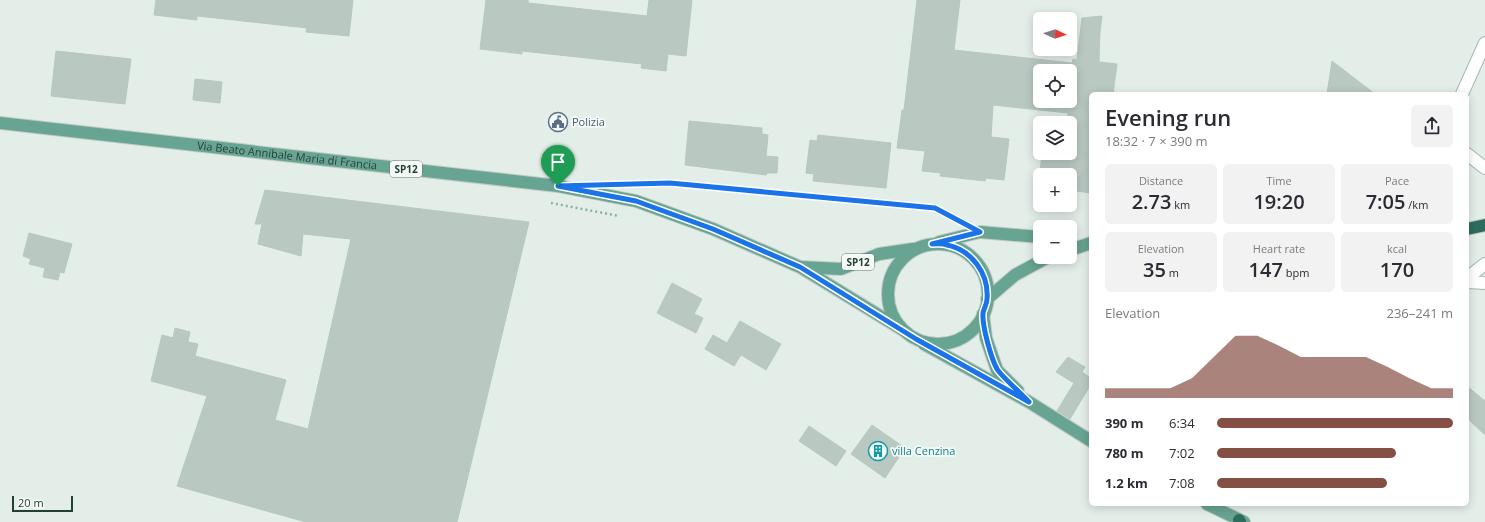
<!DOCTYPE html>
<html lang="en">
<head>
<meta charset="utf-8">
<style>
	body { margin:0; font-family:"Open Sans",sans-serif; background:#f2f2f3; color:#2b2b33; height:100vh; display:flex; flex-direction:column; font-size:15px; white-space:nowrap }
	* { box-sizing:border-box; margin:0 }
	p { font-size:13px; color:#7c7c81 }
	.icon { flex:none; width:22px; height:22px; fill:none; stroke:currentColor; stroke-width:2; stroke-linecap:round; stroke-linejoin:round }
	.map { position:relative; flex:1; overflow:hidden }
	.details { position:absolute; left:1089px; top:92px; width:380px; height:414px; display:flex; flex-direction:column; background:#fff; border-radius:6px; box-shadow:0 2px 10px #0003 }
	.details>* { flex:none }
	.needle { width:26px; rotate:93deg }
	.controls { position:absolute; left:1033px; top:12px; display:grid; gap:8px }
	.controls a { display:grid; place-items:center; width:44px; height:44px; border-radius:6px; background:#fff; box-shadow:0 2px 10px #0003; font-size:20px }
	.scale { position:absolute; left:12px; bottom:10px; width:61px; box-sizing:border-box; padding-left:4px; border:2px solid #234037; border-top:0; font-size:11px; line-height:14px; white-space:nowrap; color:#234037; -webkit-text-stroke:3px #f5faf7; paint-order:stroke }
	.pin { position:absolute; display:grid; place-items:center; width:34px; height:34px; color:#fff; margin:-41px -17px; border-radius:50% 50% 50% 0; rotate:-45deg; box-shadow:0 0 4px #0007 }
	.pin .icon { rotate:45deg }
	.round { display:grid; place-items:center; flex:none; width:42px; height:42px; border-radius:6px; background:#f2f2f3 }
	.overview { display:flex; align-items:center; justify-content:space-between; height:68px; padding:0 16px }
	h1 { font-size:22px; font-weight:600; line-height:30px }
	.stats { display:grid; grid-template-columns:repeat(3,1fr); gap:6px; height:68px; padding:4px 16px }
	.stats div { display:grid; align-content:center; border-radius:6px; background:#f2f2f3; text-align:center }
	.stats b { font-size:20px; font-weight:600 }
	.stats small { font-size:11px; font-weight:400 }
	.stats p { font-size:11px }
	.chart { height:112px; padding:8px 16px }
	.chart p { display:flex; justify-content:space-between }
	.chart svg { width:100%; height:72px; margin-top:4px; fill:#854f45; opacity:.7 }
	ul { padding:0 16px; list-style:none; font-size:13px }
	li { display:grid; grid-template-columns:64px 48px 1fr; align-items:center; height:30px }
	li i { height:10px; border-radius:5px; background:#854f45 }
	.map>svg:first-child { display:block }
	.building { fill:#b9c9c2; stroke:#b6c8c0; fill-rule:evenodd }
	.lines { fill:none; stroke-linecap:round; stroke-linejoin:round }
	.minor-casing { stroke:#a6b6b0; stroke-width:14 }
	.major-casing { stroke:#c1cac7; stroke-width:14 }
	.highway-casing { stroke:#c1cac7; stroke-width:14 }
	.path { stroke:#84b2a2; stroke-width:2.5; stroke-dasharray:2 3; stroke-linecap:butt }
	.minor { stroke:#fff; stroke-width:12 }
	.major { stroke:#68a492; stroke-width:12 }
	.highway { stroke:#2e6d5e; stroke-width:12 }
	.route-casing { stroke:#fff; stroke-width:8 }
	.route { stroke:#1a73e8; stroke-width:5 }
	.labels { text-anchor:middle; stroke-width:3.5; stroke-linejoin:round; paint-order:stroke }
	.shield { fill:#f5faf7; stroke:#627871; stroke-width:1 }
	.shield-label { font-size:10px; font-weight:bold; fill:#234037 }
	.service-label { font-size:11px; fill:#4e5e75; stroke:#f5faf7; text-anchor:start }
	.street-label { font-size:11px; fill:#234037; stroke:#f5faf7 }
	.culture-label { font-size:11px; fill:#0d838f; stroke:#f5faf7; text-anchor:start }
</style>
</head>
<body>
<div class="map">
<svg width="1485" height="522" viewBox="0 0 1485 522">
	<rect width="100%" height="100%" fill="#e4eee9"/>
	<g class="building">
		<polygon points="156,0 353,0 349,36 306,32 307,28 197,16 197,20 154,15"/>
		<polygon points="486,0 528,0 528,3 647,16 649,0 692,0 686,56 668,54 666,71 641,68 642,64 522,51 522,54 480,49"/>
		<path d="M917,0H960L954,50L1072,63L1073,59L1077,60L1082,18L1102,16L1100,32L1099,62L1117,64L1113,94H1091V193L1070,190V175H1040V183H1039L1042,153H1070V116H1068V113L993,105L991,137L1009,139L1004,180L986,178L985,181L940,176L941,173L922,171L925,151L897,148L902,110H904ZM1040,71H1070V101H1040Z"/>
		<polygon points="56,51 131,59 125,104 51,96"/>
		<polygon points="1332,61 1375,94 1327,94"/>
		<polygon points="195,79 222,82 220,103 193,100"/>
		<polygon points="689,121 762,128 762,134 768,135 766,156 778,157 777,173 767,173 766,175 685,165"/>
		<polygon points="818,135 891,143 886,188 813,181 814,174 806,173 810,140 817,141"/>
		<polygon points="265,190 529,222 457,522 306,522 177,486 207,396 151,381 162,335 173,338 175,328 190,332 188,342 198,344 195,356 286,380 275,420 308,429 351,239 303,234 301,256 258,244 262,224 255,224"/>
		<polygon points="29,233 72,244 64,273 60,272 58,280 43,277 45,268 29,264 31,259 23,256"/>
		<polygon points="672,283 702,299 694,314 703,318 696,333 657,313"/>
		<polygon points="740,321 781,344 766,370 741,355 734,366 705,349 713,335 727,343"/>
		<polygon points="1068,357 1085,367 1082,372 1091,378 1091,384 1070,419 1057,411 1074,383 1056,372"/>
		<polygon points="1467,386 1485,401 1485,435 1467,418"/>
		<polygon points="872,425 905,448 885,478 851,454"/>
		<polygon points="809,426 846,451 836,466 799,441"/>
	</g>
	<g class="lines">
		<defs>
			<g id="minor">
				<polyline points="1462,94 1485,43"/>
				<polyline points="1467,154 1485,168"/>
				<polyline points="1467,278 1485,264"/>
				<polyline points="1467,282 1485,283"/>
			</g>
			<g id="major">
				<path id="s1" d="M0,123L558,186L636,201L713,229L800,267L903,330"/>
				<polyline points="939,242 980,232 1040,237"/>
				<circle cx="938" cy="294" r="50"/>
				<polyline points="1070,250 1091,243"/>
				<polyline points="801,267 841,269 879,254 913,249"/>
				<polyline points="987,299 1015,275 1048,257"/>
				<polyline points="983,314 986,338 997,370 1018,391"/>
				<polyline points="924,344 1029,402 1091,441"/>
				<polyline points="1207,504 1244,522"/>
			</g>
			<g id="highway">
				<polyline points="1467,229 1485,225"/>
				<polyline points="1239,520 1240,522"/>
			</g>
		</defs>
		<use href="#minor" class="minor-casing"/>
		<use href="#major" class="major-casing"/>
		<use href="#highway" class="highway-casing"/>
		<g class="path">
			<polyline points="640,184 670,183 935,208 958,220"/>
			<polyline points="551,203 619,216"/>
		</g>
		<use href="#minor" class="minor"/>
		<use href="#major" class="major"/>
		<use href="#highway" class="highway"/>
	</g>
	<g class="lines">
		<defs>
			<path id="route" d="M670,183L935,208L980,232L932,244C937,244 943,243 947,245C972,250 989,274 987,299C987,304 984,308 983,313C982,326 991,358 997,369C1002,377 1022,394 1029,402L916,339L800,267L713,229L636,201L558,186Z"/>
		</defs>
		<use href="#route" class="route-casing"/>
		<use href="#route" class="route"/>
	</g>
	<defs>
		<symbol id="civic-ring" viewBox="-11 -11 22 22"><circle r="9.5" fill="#f5faf7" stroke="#5c6f8a" stroke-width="1.5"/><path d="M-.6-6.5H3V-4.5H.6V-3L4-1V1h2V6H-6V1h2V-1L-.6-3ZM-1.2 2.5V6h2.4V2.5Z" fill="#5c6f8a"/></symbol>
		<symbol id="building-ring" viewBox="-11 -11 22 22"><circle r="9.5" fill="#f5faf7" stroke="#0f9aa8" stroke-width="1.5"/><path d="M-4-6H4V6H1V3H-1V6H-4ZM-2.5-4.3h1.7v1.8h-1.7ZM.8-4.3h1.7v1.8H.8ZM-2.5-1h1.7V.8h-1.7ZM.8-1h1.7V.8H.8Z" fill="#0f9aa8"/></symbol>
	</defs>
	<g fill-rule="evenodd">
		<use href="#civic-ring" x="547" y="111" width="22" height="22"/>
		<use href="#building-ring" x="867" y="440" width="22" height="22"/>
	</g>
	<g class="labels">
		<g class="shield">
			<rect x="390" y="161" width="32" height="16" rx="3"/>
			<rect x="842" y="254" width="32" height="16" rx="3"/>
		</g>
		<g class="shield-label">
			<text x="406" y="173">SP12</text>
			<text x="858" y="266">SP12</text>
		</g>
		<g class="service-label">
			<text x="572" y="126">Polizia</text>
		</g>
		<g class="street-label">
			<text dy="4" stroke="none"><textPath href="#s1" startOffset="289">Via Beato Annibale Maria di Francia</textPath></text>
		</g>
		<g class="culture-label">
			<text x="892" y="455">villa Cenzina</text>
		</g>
	</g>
</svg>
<div class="controls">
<a><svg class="needle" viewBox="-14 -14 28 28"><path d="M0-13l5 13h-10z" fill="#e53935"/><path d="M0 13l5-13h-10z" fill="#7c7c81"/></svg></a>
<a><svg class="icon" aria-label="locate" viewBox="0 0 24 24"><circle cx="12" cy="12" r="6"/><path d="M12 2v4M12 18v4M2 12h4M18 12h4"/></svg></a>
<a><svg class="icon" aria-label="layers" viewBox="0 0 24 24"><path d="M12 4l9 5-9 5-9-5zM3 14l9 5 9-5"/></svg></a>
<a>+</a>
<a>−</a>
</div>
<div class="scale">20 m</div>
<div class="pin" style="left:558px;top:186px;background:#1e9e55"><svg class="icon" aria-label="arrive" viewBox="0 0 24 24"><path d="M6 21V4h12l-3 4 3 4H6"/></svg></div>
<section class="details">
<div class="overview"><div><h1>Evening run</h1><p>18:32 · 7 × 390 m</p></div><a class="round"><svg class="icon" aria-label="share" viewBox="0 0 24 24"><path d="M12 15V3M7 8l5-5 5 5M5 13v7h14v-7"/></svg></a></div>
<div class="stats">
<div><p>Distance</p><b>2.73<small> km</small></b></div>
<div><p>Time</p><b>19:20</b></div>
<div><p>Pace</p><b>7:05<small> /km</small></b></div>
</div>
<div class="stats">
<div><p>Elevation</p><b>35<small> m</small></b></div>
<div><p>Heart rate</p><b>147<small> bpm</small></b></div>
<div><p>kcal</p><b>170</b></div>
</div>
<div class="chart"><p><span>Elevation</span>236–241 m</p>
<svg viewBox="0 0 160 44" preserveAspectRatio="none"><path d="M0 44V38L10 38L20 38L30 38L40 32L50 19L60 6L70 6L80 12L90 19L100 19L110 19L120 19L130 25L140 32L150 38L160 38V44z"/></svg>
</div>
<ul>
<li><b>390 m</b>6:34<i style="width:100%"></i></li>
<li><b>780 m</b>7:02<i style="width:76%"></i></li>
<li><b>1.2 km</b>7:08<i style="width:72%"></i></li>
</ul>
</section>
</div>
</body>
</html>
